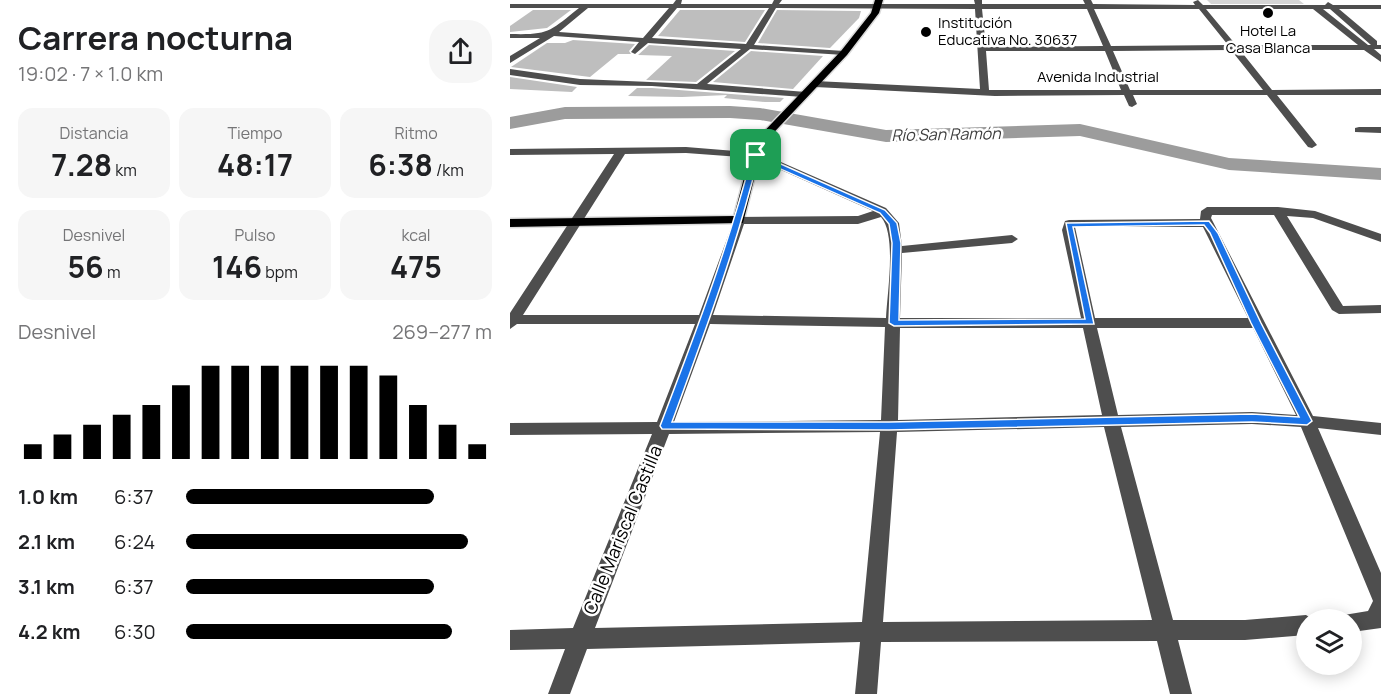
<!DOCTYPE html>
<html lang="es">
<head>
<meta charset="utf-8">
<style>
	body { margin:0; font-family:Manrope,sans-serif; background:#f6f6f6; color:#202124; height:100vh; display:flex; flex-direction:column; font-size:22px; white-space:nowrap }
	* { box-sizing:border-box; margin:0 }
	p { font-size:20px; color:#757577 }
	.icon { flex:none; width:33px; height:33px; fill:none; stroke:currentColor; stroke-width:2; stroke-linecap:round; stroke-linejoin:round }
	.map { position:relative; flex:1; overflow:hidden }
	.sheet { display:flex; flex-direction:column; background:#fff; width:510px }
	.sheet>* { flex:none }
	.tools { position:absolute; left:786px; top:609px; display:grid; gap:12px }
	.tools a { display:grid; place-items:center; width:66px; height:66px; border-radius:50%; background:#fff; box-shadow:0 3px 15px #0003; font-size:30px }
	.pin { position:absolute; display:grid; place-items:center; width:51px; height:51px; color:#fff; margin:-26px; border-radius:12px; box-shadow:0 3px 9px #0006 }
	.round { display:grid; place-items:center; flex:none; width:63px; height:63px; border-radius:24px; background:#f6f6f6 }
	.overview { display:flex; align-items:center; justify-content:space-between; height:102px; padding:0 18px }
	h1 { font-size:33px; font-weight:700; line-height:45px }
	.stats { display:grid; grid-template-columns:repeat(3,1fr); gap:9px; height:102px; padding:6px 18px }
	.stats div { display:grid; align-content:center; border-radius:15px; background:#f6f6f6; text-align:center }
	.stats b { font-size:30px; font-weight:700 }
	.stats small { font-size:16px; font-weight:400 }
	.stats p { font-size:16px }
	.chart { height:168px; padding:12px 18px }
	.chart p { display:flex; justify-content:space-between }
	.chart svg { width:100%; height:108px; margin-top:6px; stroke:#000; stroke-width:6 }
	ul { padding:0 18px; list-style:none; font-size:20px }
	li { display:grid; grid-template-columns:96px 72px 1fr; align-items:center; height:45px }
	li i { height:15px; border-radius:8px; background:#000 }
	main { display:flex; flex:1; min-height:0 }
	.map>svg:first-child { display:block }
	.green { fill:#d5d5d5 }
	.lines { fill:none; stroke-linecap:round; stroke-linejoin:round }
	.river { fill:#9c9c9c; fill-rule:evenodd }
	.building { fill:#bebebe }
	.major-casing { stroke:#dbdbdb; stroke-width:3 }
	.minor { fill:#4e4e4e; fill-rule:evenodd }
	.major { fill:#000; fill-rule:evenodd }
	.route { fill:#1a73e8; stroke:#fff; stroke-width:1.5; fill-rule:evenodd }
	.poi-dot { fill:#000; stroke:#fff; stroke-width:2 }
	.labels { text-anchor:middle; stroke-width:5; stroke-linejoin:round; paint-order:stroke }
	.far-poi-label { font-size:15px; fill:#000; stroke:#fff; text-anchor:start }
	.far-street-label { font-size:15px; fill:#000; stroke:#fff }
	.far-water-label { font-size:16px; font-style:italic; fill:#3d3d3d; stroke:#fff }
	.street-label { font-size:18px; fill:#000; stroke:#fff }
</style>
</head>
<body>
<main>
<section class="sheet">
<div class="overview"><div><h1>Carrera nocturna</h1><p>19:02 · 7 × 1.0 km</p></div><a class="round"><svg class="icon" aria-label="share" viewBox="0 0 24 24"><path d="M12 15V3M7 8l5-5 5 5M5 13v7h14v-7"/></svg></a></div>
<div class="stats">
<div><p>Distancia</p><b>7.28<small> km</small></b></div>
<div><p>Tiempo</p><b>48:17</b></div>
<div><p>Ritmo</p><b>6:38<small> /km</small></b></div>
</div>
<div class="stats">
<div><p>Desnivel</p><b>56<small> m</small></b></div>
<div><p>Pulso</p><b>146<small> bpm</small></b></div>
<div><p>kcal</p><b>475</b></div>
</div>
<div class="chart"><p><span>Desnivel</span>269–277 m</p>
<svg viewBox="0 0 160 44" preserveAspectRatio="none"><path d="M5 44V38M15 44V34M25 44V30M35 44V26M45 44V22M55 44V14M65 44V6M75 44V6M85 44V6M95 44V6M105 44V6M115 44V6M125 44V10M135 44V22M145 44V30M155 44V38"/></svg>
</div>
<ul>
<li><b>1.0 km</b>6:37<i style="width:81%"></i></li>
<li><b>2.1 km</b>6:24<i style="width:92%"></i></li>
<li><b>3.1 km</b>6:37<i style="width:81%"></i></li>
<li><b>4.2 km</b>6:30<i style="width:87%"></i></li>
</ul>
</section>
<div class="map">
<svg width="871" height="694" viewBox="0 0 871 694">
	<rect width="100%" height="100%" fill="#fff"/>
	<polygon class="green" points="697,0 789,0 794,4 701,4"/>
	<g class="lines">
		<polygon class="river" points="220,106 250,108 376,130 570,124 719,158 871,168 871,180 719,170 570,136 376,142 250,120 220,118 55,119 0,129 0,117 55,107"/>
	</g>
	<g class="building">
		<polygon points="23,10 61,10 37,28 0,32 0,26"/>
		<polygon points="170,10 255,10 235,42 148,36"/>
		<polygon points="267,10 351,11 349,18 320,48 248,43"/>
		<polygon points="63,40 125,44 119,51 121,54 108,54 80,77 1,67 37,43 55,43"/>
		<polygon points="139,45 225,51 186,82 136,80 162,56 128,55"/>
		<polygon points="241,51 313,56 283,89 203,82"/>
		<polygon points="0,77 67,87 62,92 0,89"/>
		<polygon points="127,88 142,88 274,98 270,102 255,102 214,98 217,95 172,97 118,96"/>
	</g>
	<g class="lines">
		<defs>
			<polygon id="major" points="365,0 373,0 369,13 337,55 253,144 233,223 0,227 0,219 224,216 243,143 331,51 361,13"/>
		</defs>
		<use href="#major" class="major-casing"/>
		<g class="minor">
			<path d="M166,0H172L171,4H262L264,0H272L269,4H465L464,0H472V4H575L573,0H581L583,4L685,5L683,2L688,0L693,5H815L818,2L823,5H871V9H829L867,41V45H871V49H864L871,55V62L854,50H730L762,90L871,89V95H767L807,145L802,148L798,147L757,95H623L627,104L622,107L619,106L614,95L485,96L305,87L300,84L305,81L470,89L465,9L266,8L244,45L334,51L338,53L334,55L240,49L197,84L296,92L298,94L293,97L142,86L70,85L0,75V69L70,79L187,84L231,49L138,43L125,54L121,52L129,42L44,36L0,63V56L30,38H0V34C39,35 39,32 69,8H0V4H163ZM78,8H159L133,38L49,32ZM167,8H259L236,44L142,38ZM472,9H577L593,46L476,47ZM584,9H689L718,45L601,46ZM696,9H803L848,45H726ZM813,9H820L861,45H858ZM721,50L753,90H620L603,51ZM476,51H595L611,90H479Z"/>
			<polygon points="849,127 871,127 871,133 845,132 845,128"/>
			<path d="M176,147L250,153L376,208L389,223L392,246L502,235L508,239L502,243L392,253L390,318H571L552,230L555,221L559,220L690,219L691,211L697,207H768L805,211L871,234V242L803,218L777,216L833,306L871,305V313L829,314L822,310L764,215H702L701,218L803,416L871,423V435L808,428L871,573V628L842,632V620H832L834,615L858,611L863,601L791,427L742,424L611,427L663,620H735L796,615L804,620H796V635L735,640H668L682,694H660L647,641L371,642L367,694H345L350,642L77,649L60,694H38L55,649L0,650V630L63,628L142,434L0,435V423L147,422L185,324H7L0,329V313L104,154L0,155V149ZM176,153L244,158L363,211L348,216L225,217L189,315H13L115,154ZM371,217C387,235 377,294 376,318L203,315L234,224H348ZM565,227H693L738,318H585ZM200,324L375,327L371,420L164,422ZM390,328H573L592,415L388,420ZM587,328H743L786,415L742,412L608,415ZM594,427L642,620L373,622L387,432ZM370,432L352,622L85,628L159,434Z"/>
		</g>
		<use href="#major" class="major"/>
	</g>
	<path class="route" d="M246,153L375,210L387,223L391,243L389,320L575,319L556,223L699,221L708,233L751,323L802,421L797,425L742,422L379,430L152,429L150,426C184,337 218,248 242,155ZM248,159L370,213L379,224L382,243L379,323L384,326L584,324L563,227L694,225L700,233L741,323L789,417L742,414L379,422H162C194,335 226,249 248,159Z"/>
	<g class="poi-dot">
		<circle cx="758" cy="13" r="6"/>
		<circle cx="416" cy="32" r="6"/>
	</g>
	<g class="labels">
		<g class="far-poi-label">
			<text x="428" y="28">Institución<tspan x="428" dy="17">Educativa No. 30637</tspan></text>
			<text x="758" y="36" text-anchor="middle">Hotel La<tspan x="758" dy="17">Casa Blanca</tspan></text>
		</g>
		<g class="far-street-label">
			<text x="588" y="82">Avenida Industrial</text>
		</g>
		<g class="far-water-label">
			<text transform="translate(436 134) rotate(-1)" y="6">Río San Ramón</text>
		</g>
		<g class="street-label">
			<text transform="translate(113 530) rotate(-68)" y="6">Calle Mariscal Castilla</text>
		</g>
	</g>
</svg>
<div class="tools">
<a><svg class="icon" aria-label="layers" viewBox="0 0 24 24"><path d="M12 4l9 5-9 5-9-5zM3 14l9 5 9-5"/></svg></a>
</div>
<div class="pin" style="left:246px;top:155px;background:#1e9e55"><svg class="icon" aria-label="arrive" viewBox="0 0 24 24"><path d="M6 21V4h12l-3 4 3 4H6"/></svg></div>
</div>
</main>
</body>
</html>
